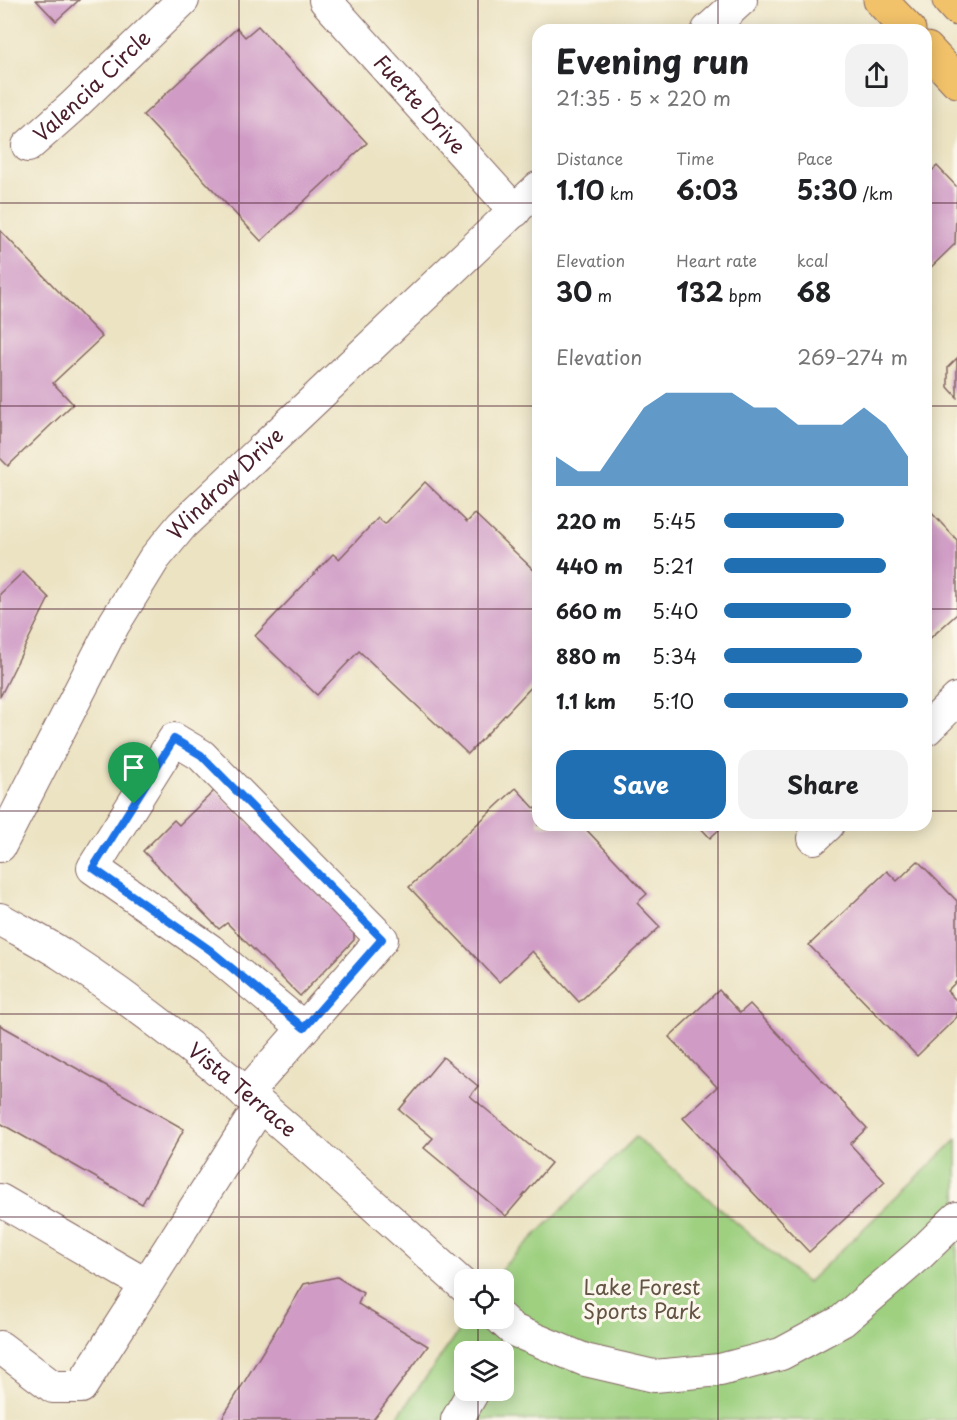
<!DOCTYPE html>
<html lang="en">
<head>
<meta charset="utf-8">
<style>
	body { margin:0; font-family:"Playpen Sans",sans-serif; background:#f2f2f2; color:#202124; height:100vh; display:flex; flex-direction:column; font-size:22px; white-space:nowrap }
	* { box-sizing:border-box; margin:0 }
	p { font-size:20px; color:#757577 }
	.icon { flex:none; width:33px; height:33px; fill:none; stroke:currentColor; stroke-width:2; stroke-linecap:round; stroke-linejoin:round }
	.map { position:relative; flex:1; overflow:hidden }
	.sheet { position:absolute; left:532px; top:24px; width:400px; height:807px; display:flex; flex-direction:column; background:#fff; border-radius:18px; box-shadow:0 3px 15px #0003 }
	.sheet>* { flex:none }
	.tools { position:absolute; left:454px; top:1269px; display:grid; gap:12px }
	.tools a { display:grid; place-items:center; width:60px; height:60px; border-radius:12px; background:#fff; box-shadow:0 3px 15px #0003; font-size:30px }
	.pin { position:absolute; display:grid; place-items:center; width:51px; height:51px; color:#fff; margin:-62px -26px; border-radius:50% 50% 50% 0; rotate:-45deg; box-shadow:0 0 6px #0007 }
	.pin .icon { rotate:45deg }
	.round { display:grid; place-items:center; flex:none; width:63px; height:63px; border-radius:18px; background:#f2f2f2 }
	.overview { display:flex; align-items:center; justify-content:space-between; height:102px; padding:0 24px }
	h1 { font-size:33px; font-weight:700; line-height:45px }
	.metrics { display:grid; grid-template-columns:repeat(3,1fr); gap:9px; height:102px; padding:6px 24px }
	.metrics div { display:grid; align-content:center }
	.metrics b { font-size:26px; font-weight:700 }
	.metrics small { font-size:16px; font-weight:400 }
	.metrics p { font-size:16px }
	.chart { height:168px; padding:12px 24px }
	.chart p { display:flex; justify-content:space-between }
	.chart svg { width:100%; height:108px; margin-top:6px; fill:#1f6fb2; opacity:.7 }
	.action { display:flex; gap:12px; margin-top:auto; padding:12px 24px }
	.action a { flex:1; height:69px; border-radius:18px; background:#1f6fb2; color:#fff; font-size:24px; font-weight:700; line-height:69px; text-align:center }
	.action a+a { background:#f2f2f2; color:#202124 }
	ul { padding:0 24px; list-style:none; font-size:20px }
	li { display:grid; grid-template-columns:96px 72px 1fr; align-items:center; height:45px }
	li i { height:15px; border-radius:8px; background:#1f6fb2 }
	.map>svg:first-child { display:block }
	.park { fill:#9ed080; stroke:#747856; stroke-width:1.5; fill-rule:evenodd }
	.building { fill:#d09cc6 }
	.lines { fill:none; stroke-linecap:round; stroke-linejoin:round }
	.minor-casing { stroke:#836460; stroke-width:34 }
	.major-casing { stroke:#836460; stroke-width:35 }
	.minor { stroke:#fff; stroke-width:32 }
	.major { stroke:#f2c26a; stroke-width:33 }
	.route-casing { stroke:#fff; stroke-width:12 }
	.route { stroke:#1a73e8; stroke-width:8 }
	.grid { fill:none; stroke:#4a1f2b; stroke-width:1.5; stroke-opacity:0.55 }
	.labels { text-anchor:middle; stroke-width:6; stroke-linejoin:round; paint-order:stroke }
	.street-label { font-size:21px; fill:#4a1f2b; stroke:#fbf7ec }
	.park-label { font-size:21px; fill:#635444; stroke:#fbf7ec }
</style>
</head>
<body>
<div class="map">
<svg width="957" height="1420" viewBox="0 0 957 1420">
	<rect width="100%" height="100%" fill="#fbf7ec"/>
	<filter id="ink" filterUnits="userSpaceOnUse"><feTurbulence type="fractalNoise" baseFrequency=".0167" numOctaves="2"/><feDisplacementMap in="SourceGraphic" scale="12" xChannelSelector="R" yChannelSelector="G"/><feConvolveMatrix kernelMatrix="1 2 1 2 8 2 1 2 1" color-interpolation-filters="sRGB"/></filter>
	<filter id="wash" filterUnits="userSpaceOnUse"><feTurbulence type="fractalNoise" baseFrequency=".008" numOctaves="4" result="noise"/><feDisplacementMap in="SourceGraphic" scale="24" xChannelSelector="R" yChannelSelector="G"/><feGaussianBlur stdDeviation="1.35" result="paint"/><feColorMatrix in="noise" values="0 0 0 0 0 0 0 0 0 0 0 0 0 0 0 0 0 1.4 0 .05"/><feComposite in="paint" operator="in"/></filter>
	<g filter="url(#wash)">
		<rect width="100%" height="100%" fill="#ece3c3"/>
		<path class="park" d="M636,1137L807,1283L957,1139V1420H395L468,1319L504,1318V1280L495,1279L505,1265ZM465,1352H504V1390H465Z"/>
		<g id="blocks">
			<g class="building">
				<polygon points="36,0 79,0 56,21"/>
				<polygon points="258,26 367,143 261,241 143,115 237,28 245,37"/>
				<polygon points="927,164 933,170 937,166 957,187 955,244 927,271"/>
				<polygon points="0,230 102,337 53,383 73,404 8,466 0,458"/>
				<polygon points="957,358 957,397 948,387 948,367"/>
				<polygon points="425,482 467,522 475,514 538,574 538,680 468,754 359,651 317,695 255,636 333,554 339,559 378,518 385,524"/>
				<polygon points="927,508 957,540 957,614 927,641"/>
				<polygon points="23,572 49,598 0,697 0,594"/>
				<polygon points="516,788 538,812 538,825 582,825 647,894 637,903 660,927 579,1002 532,951 499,982 409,887"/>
				<polygon points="215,790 354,927 354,940 300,996 227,923 219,929 143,851 174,820 179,825"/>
				<polygon points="698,825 724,825 710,838"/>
				<polygon points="918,861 957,901 957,981 947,991 957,1001 957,1017 917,1056 809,945 887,871 897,881"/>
				<polygon points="719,990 740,1013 750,1004 867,1128 850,1144 885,1182 809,1252 683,1118 717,1087 669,1037"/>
				<polygon points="0,1025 184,1129 142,1204 0,1123"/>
				<polygon points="443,1057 478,1086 470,1096 551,1163 506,1216 424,1148 433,1138 399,1110"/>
				<polygon points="337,1277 363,1293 358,1304 428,1346 373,1420 221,1420 304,1284"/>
			</g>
		</g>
	</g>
	<g filter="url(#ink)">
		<use href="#blocks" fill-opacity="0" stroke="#836460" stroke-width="1.5"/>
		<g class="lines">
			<defs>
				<g id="minor">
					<path id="s1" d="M325,0L515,211"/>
					<polyline points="708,30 741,0"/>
					<path id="s2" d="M28,146L72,107L183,0"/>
					<polyline points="927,729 957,699"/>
					<polyline points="814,838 828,825"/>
					<path id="s3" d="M0,846L114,624L154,559L182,525L538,188"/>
					<path id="s4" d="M0,919C21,931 43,942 63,955C209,1050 335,1172 465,1287"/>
					<polyline points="246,1094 382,939 201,755 174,739 93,868 210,950 304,1028"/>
					<polyline points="0,1200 145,1284"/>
					<polyline points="500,1318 513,1330 585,1360 654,1376 720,1370 781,1354 842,1321 919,1255 957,1218"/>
					<polyline points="0,1347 53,1387 81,1387 260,1106"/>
					<polyline points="457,1420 474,1390"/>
				</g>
				<g id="major">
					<polyline points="880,0 909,30"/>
					<polyline points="949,0 957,9"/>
					<polyline points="927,49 957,81"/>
				</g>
			</defs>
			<use href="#minor" class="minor-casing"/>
			<use href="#major" class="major-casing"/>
			<use href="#minor" class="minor"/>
			<use href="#major" class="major"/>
		</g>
	</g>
	<g class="lines" filter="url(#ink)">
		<defs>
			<polygon id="route" points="174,739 201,755 382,939 304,1028 210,950 93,868"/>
		</defs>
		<use href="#route" class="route-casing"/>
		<use href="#route" class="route"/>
	</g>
	<path class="grid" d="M239,0V1420M478,0V1280M718,0V30M0,203H538M927,203H957M0,406H538M927,406H957M0,609H538M927,609H957M0,811H538M927,811H957M718,825V1420M0,1014H957M0,1217H957M478,1318V1352M478,1390V1420"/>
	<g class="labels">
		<g class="street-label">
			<text dy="7" stroke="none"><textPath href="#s2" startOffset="88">Valencia Circle</textPath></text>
			<text dy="7" stroke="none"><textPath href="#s1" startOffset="141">Fuerte Drive</textPath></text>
			<text dy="7" stroke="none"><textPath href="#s3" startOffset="430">Windrow Drive</textPath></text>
			<text dy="7" stroke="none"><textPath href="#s4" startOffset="297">Vista Terrace</textPath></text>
		</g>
		<g class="park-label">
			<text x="642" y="1295">Lake Forest<tspan x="642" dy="24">Sports Park</tspan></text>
		</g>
	</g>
</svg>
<div class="tools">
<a><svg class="icon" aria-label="locate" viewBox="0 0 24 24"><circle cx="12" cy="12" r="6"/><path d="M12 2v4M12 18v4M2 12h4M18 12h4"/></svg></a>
<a><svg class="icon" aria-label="layers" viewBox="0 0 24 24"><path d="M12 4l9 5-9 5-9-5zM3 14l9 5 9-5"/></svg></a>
</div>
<div class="pin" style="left:134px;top:804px;background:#1e9e55"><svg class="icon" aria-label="arrive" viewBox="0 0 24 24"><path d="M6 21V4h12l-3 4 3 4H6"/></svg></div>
<section class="sheet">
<div class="overview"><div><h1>Evening run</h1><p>21:35 · 5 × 220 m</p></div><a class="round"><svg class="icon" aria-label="share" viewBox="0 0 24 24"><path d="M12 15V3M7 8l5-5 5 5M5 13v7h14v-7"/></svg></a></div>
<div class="metrics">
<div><p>Distance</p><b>1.10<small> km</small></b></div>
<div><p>Time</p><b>6:03</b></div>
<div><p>Pace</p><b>5:30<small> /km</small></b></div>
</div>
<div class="metrics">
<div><p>Elevation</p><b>30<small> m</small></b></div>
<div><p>Heart rate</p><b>132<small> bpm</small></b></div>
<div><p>kcal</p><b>68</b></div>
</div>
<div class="chart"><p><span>Elevation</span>269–274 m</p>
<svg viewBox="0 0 160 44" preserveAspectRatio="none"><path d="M0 44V32L10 38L20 38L30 25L40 12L50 6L60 6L70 6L80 6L90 12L100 12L110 19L120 19L130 19L140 12L150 19L160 32V44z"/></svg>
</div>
<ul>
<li><b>220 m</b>5:45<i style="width:65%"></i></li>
<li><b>440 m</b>5:21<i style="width:88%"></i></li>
<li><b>660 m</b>5:40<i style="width:69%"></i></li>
<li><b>880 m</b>5:34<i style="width:75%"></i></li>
<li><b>1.1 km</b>5:10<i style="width:100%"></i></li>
</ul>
<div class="action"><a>Save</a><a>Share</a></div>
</section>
</div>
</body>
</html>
